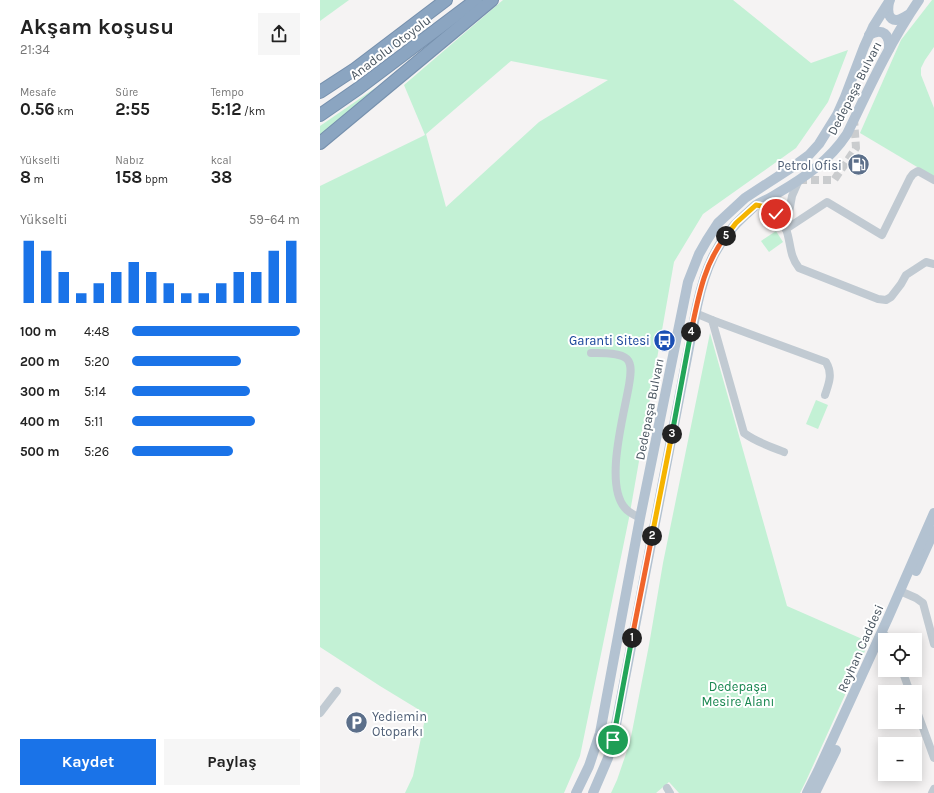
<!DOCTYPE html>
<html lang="tr">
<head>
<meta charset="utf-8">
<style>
	body { margin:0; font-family:Karla,sans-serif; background:#f6f6f6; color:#222; height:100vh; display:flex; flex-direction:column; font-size:15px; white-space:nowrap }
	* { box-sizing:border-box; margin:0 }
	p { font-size:13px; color:#767676 }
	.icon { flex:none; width:22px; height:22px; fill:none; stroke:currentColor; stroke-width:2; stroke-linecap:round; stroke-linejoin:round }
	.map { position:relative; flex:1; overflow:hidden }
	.sheet { display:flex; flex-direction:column; background:#fff; width:320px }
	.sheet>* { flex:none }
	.controls { position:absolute; left:558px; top:633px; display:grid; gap:8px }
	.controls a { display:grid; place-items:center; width:44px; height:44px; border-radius:0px; background:#fff; box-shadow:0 2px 10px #0003; font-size:20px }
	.pin { position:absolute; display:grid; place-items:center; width:34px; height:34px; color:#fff; margin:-17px; border:2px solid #fff; border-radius:50%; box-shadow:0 1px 4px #0007 }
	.km { position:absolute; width:20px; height:20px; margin:-10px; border-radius:50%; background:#222; color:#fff; font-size:11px; line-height:20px; text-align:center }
	.round { display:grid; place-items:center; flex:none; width:42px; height:42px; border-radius:0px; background:#f6f6f6 }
	.head { display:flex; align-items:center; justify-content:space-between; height:68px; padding:0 20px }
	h1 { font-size:22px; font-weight:700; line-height:30px }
	.figures { display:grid; grid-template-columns:repeat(3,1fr); gap:6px; height:68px; padding:4px 20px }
	.figures div { display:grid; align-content:center }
	.figures b { font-size:17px; font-weight:700 }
	.figures small { font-size:11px; font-weight:400 }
	.figures p { font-size:11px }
	.chart { height:112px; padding:8px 20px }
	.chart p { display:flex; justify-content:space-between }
	.chart svg { width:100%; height:72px; margin-top:4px; stroke:#1a73e8; stroke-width:6 }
	.cta { display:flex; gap:8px; margin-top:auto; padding:8px 20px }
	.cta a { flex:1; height:46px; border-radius:0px; background:#1a73e8; color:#fff; font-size:16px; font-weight:700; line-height:46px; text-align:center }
	.cta a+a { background:#f6f6f6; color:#222 }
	ul { padding:0 20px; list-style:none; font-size:13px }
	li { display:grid; grid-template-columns:64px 48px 1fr; align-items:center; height:30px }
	li i { height:10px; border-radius:5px; background:#1a73e8 }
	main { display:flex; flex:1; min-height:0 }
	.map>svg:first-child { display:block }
	.green { fill:#c3f1d5; fill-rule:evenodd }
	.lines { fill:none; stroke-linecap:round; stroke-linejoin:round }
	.minor-tunnel { stroke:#caccce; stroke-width:8; stroke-dasharray:8 4; stroke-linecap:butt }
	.highway-casing { stroke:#7690ad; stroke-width:14 }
	.minor { stroke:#c1cad2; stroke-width:8 }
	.major { stroke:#b3c2d1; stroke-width:10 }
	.highway { stroke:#8ba5c1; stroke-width:12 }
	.split-1-casing { stroke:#fff; stroke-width:8 }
	.split-2-casing { stroke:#fff; stroke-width:8 }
	.split-3-casing { stroke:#fff; stroke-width:8 }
	.split-4-casing { stroke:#fff; stroke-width:8 }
	.split-5-casing { stroke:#fff; stroke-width:8 }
	.split-6-casing { stroke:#fff; stroke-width:8 }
	.split-1 { stroke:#22a559; stroke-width:5 }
	.split-2 { stroke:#f0652b; stroke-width:5 }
	.split-3 { stroke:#f5b400; stroke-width:5 }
	.split-4 { stroke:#22a559; stroke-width:5 }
	.split-5 { stroke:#f0652b; stroke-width:5 }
	.split-6 { stroke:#f5b400; stroke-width:5 }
	.labels { text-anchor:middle; stroke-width:4; stroke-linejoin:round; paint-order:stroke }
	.street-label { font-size:13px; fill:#4a5661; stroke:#fff }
	.service-label { font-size:13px; fill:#4e5e75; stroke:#fff; text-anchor:end }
	.transit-label { font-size:13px; fill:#164399; stroke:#fff; text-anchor:end }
	.park-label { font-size:13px; fill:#17864f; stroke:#fff }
</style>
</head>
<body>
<main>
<section class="sheet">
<div class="head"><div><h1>Akşam koşusu</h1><p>21:34</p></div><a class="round"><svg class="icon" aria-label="share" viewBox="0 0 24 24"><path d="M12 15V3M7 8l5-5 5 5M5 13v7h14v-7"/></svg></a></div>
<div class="figures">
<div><p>Mesafe</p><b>0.56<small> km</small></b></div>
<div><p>Süre</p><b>2:55</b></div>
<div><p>Tempo</p><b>5:12<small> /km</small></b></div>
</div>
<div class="figures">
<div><p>Yükselti</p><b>8<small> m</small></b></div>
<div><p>Nabız</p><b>158<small> bpm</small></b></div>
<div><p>kcal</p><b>38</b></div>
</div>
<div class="chart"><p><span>Yükselti</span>59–64 m</p>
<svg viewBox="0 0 160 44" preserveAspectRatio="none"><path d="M5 44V6M15 44V12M25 44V25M35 44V38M45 44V32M55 44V25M65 44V19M75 44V25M85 44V32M95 44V38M105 44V38M115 44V32M125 44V25M135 44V25M145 44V12M155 44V6"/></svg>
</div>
<ul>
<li><b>100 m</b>4:48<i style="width:100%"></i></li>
<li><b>200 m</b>5:20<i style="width:65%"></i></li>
<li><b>300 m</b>5:14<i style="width:70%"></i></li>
<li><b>400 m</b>5:11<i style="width:73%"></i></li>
<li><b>500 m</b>5:26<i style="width:60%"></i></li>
</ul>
<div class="cta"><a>Kaydet</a><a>Paylaş</a></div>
</section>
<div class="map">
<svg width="614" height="793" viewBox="0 0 614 793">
	<rect width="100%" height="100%" fill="#f5f3f3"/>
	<g class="green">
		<polygon points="0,0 29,0 0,21"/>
		<path d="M183,0H413L491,63L528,50L508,102L476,148L383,214L354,262L309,518L260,756L244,793H85L93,776L106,714L60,686L0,647V186L105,135L84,85ZM191,61L288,80L219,122L126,207L106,134Z"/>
		<polygon points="612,0 614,0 614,47 605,60 601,68 601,75 614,108 614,177 540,133 581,40"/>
		<polygon points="58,86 0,135 0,126"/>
		<polygon points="456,231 463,242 449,252 441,241"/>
		<polygon points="390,333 467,606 549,642 486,781 480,793 359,793 349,782 336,793 291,793 297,780 310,742 329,645 343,563"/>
		<polygon points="496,400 508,405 498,429 486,424"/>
	</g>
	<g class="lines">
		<polyline class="minor-tunnel" points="479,180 514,180 536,148 534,119"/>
		<defs>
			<g id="highway">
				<polyline points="0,92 35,69 126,0"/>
				<polyline points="0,115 39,88 156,0"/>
				<polyline points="0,143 172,0"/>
			</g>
		</defs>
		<use href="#highway" class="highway-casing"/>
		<g class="minor">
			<path d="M436,205C452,207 460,215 466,229C471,242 469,256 479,268L558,299L566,300L571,297L581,284L586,275L606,262L614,264"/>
			<polyline points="466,229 507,202 562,235 590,178 593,174 598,171 614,180"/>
			<polyline points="466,229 472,196 479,180"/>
			<polyline points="375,313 392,320"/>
			<path d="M271,353C281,353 300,352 307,359C313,365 310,378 309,385C304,415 284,484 305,508C309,513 315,515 320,518"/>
			<path d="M464,452C451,447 436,442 424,433L392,320L506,362C513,374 509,383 505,395"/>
			<polyline points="580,591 596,598 603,603 614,644"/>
			<polyline points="562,632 570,640"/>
			<polyline points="582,670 590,692"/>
			<polyline points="595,706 614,758"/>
			<polyline points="0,713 17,691"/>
			<polyline points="347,788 350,793"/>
			<polyline points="612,793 614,789"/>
		</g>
		<g class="major">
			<path d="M569,2C566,19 573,25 588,15"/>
			<path d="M549,35C563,27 570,35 569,49"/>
			<polyline points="596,571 614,531"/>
			<polyline points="256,793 269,766 280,733 320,518 368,282 379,254 387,240 398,223 425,198 474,166 489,155 499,144 517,115 525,97 544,47 553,27 570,0"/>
			<path d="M273,793L288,758L293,740L377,306C385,269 396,241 425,215C429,212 432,208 436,205C443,201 451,198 458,193C484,178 510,160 527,134C549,88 570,42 599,0"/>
			<polyline points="487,793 498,771 568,618 614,513"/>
			<polyline points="495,793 516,750"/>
		</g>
		<use href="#highway" class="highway"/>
	</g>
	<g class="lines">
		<defs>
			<polyline id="split-1" points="293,740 312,638"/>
			<polyline id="split-2" points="312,638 332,536"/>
			<polyline id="split-3" points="332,536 352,434"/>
			<polyline id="split-4" points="352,434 371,332"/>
			<path id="split-5" d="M371,332C378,299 384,263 406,236"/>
			<path id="split-6" d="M406,236L416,223L436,205C445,206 450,209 456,214"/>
		</defs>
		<use href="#split-1" class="split-1-casing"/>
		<use href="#split-2" class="split-2-casing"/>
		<use href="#split-3" class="split-3-casing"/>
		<use href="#split-4" class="split-4-casing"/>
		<use href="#split-5" class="split-5-casing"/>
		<use href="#split-6" class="split-6-casing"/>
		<use href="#split-1" class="split-1"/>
		<use href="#split-2" class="split-2"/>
		<use href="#split-3" class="split-3"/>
		<use href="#split-4" class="split-4"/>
		<use href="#split-5" class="split-5"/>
		<use href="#split-6" class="split-6"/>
	</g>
	<defs>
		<symbol id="fuel-disc" viewBox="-11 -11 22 22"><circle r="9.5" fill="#5c6f8a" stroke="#fff"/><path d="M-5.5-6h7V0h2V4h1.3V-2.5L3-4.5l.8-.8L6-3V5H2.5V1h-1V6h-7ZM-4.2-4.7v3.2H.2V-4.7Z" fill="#fff"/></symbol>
		<symbol id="bus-disc" viewBox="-11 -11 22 22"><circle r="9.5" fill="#1a4fb4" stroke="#fff"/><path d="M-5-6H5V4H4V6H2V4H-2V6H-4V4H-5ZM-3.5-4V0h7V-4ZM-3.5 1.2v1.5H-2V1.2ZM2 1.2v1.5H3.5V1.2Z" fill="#fff"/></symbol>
		<symbol id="parking-disc" viewBox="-11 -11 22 22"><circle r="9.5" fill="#5c6f8a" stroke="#fff"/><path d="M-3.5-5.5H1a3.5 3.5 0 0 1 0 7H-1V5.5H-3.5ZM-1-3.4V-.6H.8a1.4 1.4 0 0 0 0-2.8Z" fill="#fff"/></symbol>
	</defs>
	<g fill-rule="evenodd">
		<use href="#fuel-disc" x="526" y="152" width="25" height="25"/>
		<use href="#bus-disc" x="332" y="328" width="25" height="25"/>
		<use href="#parking-disc" x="24" y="710" width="25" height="25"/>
	</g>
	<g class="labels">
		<g class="street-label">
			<text transform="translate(70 47) rotate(-37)" y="5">Anadolu Otoyolu</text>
			<text transform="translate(534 88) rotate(-63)" y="5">Dedepaşa Bulvarı</text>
			<text transform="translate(329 409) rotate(-79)" y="5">Dedepaşa Bulvarı</text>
			<text transform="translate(540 648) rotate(-66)" y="5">Reyhan Caddesi</text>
		</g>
		<g class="service-label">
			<text x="522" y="170">Petrol Ofisi</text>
			<text x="52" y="721" text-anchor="start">Yediemin<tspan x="52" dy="15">Otoparkı</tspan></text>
		</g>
		<g class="transit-label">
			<text x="330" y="345">Garanti Sitesi</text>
		</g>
		<g class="park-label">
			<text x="418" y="691">Dedepaşa<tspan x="418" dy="15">Mesire Alanı</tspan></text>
		</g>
	</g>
</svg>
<div class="controls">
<a><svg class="icon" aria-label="locate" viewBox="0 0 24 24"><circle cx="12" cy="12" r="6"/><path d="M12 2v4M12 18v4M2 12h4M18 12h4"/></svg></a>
<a>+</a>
<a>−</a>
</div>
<div class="pin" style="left:293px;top:740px;background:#1e9e55"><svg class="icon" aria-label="arrive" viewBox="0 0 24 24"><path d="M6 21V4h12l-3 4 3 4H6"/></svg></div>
<div class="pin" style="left:456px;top:214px;background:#d93025"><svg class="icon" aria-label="check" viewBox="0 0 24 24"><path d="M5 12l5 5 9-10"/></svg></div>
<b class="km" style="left:312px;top:638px">1</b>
<b class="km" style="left:332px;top:536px">2</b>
<b class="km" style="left:352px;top:434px">3</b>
<b class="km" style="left:371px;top:332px">4</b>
<b class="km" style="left:406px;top:236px">5</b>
</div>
</main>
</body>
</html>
